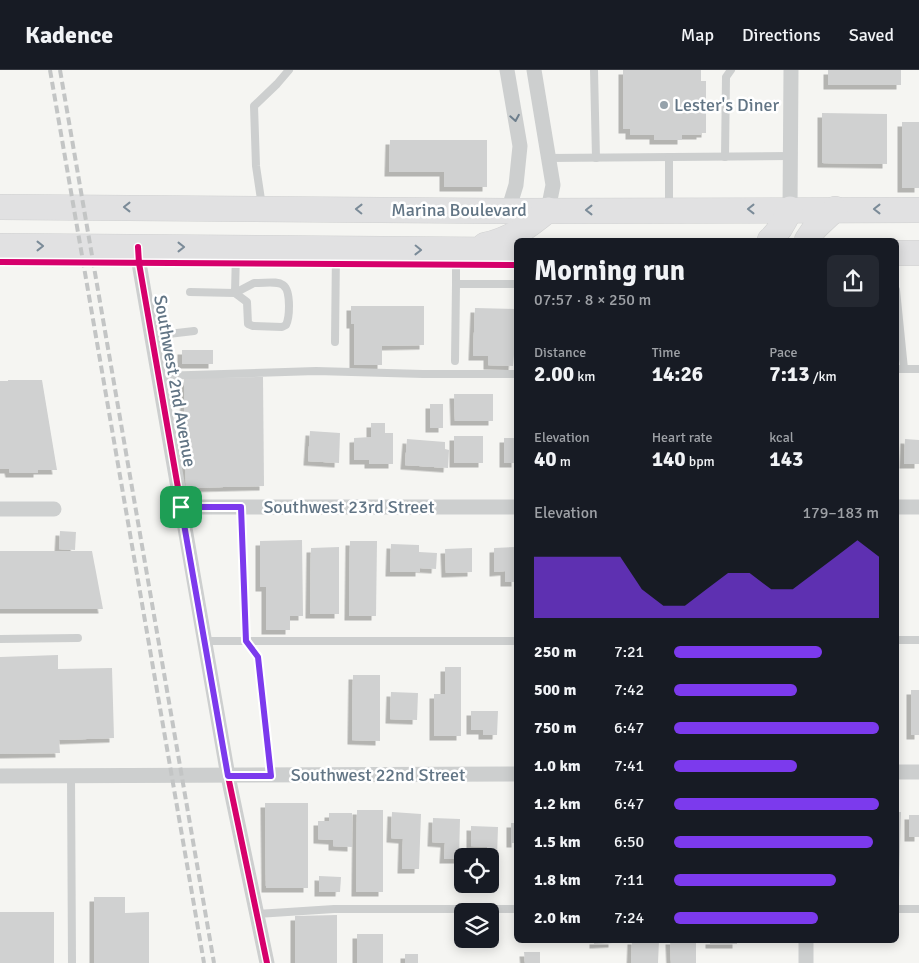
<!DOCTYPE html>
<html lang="en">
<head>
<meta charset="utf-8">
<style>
	body { margin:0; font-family:Signika,sans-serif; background:#242831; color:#f1f3f6; height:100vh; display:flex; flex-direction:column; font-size:19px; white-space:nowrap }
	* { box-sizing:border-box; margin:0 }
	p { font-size:16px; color:#9ea1a6 }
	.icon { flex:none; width:28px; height:28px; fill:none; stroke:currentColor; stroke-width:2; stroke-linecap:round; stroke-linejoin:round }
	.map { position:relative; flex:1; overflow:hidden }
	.side { position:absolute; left:514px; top:168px; width:385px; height:705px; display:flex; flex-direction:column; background:#171b24; border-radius:8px; box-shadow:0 2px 12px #0003 }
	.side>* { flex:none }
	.controls { position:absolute; left:454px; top:778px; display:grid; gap:10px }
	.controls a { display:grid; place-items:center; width:45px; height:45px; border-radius:8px; background:#171b24; box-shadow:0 2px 12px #0003; font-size:25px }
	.pin { position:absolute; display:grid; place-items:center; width:42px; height:42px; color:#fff; margin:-21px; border-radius:10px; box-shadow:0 2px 8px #0006 }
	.round { display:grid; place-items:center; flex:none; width:52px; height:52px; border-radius:8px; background:#242831 }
	.headline { display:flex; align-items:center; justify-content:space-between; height:85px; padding:0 20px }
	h1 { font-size:28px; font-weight:700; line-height:38px }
	.stats { display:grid; grid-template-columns:repeat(3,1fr); gap:8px; height:85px; padding:5px 20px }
	.stats div { display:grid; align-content:center }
	.stats b { font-size:21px; font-weight:700 }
	.stats small { font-size:14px; font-weight:400 }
	.stats p { font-size:14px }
	.chart { height:140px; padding:10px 20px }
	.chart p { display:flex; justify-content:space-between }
	.chart svg { width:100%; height:90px; margin-top:5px; fill:#7c3aed; opacity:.7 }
	ul { padding:0 20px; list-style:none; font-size:16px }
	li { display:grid; grid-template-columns:80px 60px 1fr; align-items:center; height:38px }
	li i { height:12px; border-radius:6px; background:#7c3aed }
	header { display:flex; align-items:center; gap:30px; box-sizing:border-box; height:70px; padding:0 25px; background:#171b24; border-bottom:1px solid #363941 }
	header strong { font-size:24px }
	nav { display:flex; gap:28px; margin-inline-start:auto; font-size:18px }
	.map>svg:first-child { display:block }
	.building { fill:#d0d1d1; filter:url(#shadow) }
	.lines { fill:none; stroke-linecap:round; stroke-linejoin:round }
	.primary-casing { stroke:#d0d1d1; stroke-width:26 }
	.lane { stroke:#cdcfcf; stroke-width:8 }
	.street { stroke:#cdcfcf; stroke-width:15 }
	.primary { stroke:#e1e1e2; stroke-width:25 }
	.rail { stroke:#c3c5c5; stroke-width:4; stroke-dasharray:8 4; stroke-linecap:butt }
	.cycleway-casing { stroke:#fff; stroke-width:9 }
	.cycleway { stroke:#d6006c; stroke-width:6 }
	.oneway { stroke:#6d7e8c }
	.oneway2 { stroke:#7b8b98 }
	.route-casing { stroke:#fff; stroke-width:10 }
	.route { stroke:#7c3aed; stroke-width:6 }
	.poi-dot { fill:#95a2ab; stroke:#fff; stroke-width:2 }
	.labels { text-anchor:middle; stroke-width:5; stroke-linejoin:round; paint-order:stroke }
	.poi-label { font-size:18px; fill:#627585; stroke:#fff; text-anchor:start }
	.street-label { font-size:18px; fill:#627585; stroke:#fff }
</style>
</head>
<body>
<header>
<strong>Kadence</strong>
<nav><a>Map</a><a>Directions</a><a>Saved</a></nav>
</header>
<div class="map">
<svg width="919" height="893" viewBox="0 0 919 893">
	<defs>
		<filter id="shadow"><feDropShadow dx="-4.5" dy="4.5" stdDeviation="0" flood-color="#0004"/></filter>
	</defs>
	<rect width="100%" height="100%" fill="#f5f5f2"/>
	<g class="building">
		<polygon points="623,0 701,0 701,11 706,11 706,63 701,63 701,65 682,65 682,70 654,70 654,65 630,65 630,59 623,59"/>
		<rect x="828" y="0" width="73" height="15"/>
		<polygon points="822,43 887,44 887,94 822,93"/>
		<rect x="902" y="52" width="17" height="66"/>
		<polygon points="390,70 487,70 487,117 444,117 444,102 389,102"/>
		<polygon points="351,236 424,236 424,275 382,276 382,295 354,295 354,254 351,254"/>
		<polygon points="475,238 516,239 516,285 514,285 513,296 488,295 488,286 473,286"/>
		<rect x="182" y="280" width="31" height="14"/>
		<polygon points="263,307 264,416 186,418 184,308"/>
		<polygon points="8,310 42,310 57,400 38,400 38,403 10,403 9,399 0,399 0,311 8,311"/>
		<polygon points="454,324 493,324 493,351 455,351"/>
		<rect x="430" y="334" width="13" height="24"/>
		<polygon points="371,353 385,353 385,363 393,363 393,394 369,394 369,390 354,390 354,368 371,367"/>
		<polygon points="310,361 340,363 339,393 308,391"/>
		<rect x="454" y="366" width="29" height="27"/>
		<rect x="504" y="368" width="12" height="25"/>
		<polygon points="407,369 445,372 445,379 449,380 448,398 405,395"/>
		<polygon points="905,369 919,370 919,394 904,394"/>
		<polygon points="60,461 76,462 75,480 59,479"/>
		<polygon points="302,470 303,546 290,546 290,560 266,560 266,517 260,517 260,471"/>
		<polygon points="350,471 377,471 376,546 349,546"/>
		<polygon points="391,474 419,475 419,482 437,483 436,499 420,498 420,502 390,502"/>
		<polygon points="339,477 339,544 310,544 311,478"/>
		<polygon points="516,477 516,512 505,512 505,501 494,502 494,478"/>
		<polygon points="472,478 472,502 446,503 445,479"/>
		<polygon points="0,481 92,481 103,539 0,539"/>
		<polygon points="58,585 58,599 112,598 114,668 59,670 60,683 0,684 0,587"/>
		<polygon points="445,597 461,597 461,666 434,666 434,624 445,624"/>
		<polygon points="353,605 380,605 380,671 352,670"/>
		<rect x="911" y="620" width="8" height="45"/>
		<polygon points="391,622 418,623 417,650 390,649"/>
		<polygon points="471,641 498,641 497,665 483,665 483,660 471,660"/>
		<polygon points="265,733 308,733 308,818 266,818"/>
		<polygon points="357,740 383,740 383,822 356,822"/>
		<polygon points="392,742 421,744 419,799 402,799 403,769 391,768"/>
		<polygon points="896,742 901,742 899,813 896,813"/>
		<polygon points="329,743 352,743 352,777 333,776 333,770 318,769 318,751 329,751"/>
		<rect x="909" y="745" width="10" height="22"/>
		<polygon points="433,748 460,749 459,789 444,789 445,773 432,772"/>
		<rect x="511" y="753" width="5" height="20"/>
		<polygon points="471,756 498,757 497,787 487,786 487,777 471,776"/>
		<polygon points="319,806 341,807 340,822 319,822"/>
		<polygon points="94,827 125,827 125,843 149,842 149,893 94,893"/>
		<rect x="0" y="842" width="54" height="51"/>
		<polygon points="337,845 337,893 295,893 295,846"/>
		<rect x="357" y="864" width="26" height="29"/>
		<polygon points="594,870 613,870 613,873 594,874"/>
		<polygon points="632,870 659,870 658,893 631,893"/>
		<polygon points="670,870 696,870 696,893 671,893"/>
		<rect x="710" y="870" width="27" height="4"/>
		<polygon points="524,882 540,882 540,893 525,893"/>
		<rect x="405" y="884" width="13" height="9"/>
	</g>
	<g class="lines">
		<defs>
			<g id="primary">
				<polyline points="0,137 508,141 919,140"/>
				<path d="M770,170C780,161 785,151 790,139"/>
				<polyline points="807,170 815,158 835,139"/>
				<path d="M485,175C510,170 529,156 548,140"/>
				<polyline points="0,176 516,180"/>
				<polyline points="896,183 919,183"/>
			</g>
		</defs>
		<use href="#primary" class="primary-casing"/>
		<g class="lane">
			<polyline points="594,0 596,88"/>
			<polyline points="725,87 726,7 731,0"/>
			<polyline points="548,88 790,86"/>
			<polyline points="262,136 256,96 254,36 277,14 289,0"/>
			<polyline points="669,138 669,87"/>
			<polyline points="456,183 456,214"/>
			<path d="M254,213C278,213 289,207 289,236C289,242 289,249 286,255L282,257L253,256L248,254L247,232L235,223Z"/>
			<polyline points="896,220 904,299"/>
			<polyline points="190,222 235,223 236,182"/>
			<polyline points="151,266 194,261"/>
			<polyline points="335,272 336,181"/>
			<polyline points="455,291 456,214 516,214"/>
			<polyline points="896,299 919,299"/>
			<polyline points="159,306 316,301 423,304 516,304"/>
			<polyline points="241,437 246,571 258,587 271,705"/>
			<polyline points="0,569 78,568"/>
			<polyline points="896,570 919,570"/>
			<polyline points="204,571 516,571"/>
			<polyline points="71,706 72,893"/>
			<polyline points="896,839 919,839"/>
			<polyline points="257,844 334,839 516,839"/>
		</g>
		<g class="street">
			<polyline points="507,0 520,76 516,115 508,141"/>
			<polyline points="534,0 553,115 548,140"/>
			<polyline points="790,139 791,0"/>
			<polyline points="138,177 139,193 228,706 267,893"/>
			<polyline points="181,437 516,437"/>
			<polyline points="896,437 919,437"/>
			<polyline points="0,439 54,439"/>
			<polyline points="896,702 919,702"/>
			<polyline points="0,706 516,704"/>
			<polyline points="806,870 806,893"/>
		</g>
		<use href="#primary" class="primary"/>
		<g class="rail">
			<polyline points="50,0 204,893"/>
			<polyline points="60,0 214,893"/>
		</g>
		<defs>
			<g id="cycleway">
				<polyline points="138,177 139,193 228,706 267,893"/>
				<polyline points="0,192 516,195"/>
			</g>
		</defs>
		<use href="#cycleway" class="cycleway-casing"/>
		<use href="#cycleway" class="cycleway"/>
	</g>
	<defs><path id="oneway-chevron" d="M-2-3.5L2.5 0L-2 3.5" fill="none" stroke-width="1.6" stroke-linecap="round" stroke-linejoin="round" transform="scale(1.25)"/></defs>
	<use class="oneway" href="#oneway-chevron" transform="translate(515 48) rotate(80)"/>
	<g class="oneway2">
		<use href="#oneway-chevron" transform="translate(127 137) rotate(-180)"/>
		<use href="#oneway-chevron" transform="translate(359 139) rotate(-179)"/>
		<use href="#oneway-chevron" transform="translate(751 139) rotate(180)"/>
		<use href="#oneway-chevron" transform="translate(877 139) rotate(-180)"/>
		<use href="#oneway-chevron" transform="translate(589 140) rotate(180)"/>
		<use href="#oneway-chevron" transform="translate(40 176)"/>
		<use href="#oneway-chevron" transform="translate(181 177)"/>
		<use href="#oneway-chevron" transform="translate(418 180) rotate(1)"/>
	</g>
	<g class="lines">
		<defs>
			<polygon id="route" points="181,437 241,437 246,571 258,587 271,706 228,706"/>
		</defs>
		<use href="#route" class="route-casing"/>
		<use href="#route" class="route"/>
	</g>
	<circle class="poi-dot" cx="664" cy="35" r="5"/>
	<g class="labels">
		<g class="poi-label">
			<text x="674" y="41">Lester's Diner</text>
		</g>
		<g class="street-label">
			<text x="459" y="146">Marina Boulevard</text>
			<text transform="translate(175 311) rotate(80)" y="6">Southwest 2nd Avenue</text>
			<text x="349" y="443">Southwest 23rd Street</text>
			<text x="378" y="711">Southwest 22nd Street</text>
		</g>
	</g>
</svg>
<div class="controls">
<a><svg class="icon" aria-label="locate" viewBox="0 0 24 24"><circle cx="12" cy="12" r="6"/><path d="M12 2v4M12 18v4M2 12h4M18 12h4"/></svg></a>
<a><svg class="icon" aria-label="layers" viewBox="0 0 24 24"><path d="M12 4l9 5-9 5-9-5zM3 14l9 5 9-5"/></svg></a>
</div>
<div class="pin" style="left:181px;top:437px;background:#1e9e55"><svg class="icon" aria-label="arrive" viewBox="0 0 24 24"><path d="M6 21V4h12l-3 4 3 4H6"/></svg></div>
<section class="side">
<div class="headline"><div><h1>Morning run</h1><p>07:57 · 8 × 250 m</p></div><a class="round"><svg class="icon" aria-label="share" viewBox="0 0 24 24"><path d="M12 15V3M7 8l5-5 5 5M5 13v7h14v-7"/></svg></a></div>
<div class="stats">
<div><p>Distance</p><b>2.00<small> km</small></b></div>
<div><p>Time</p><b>14:26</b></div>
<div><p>Pace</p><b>7:13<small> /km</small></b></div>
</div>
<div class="stats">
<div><p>Elevation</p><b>40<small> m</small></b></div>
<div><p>Heart rate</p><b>140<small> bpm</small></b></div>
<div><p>kcal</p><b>143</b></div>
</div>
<div class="chart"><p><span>Elevation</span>179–183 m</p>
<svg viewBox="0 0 160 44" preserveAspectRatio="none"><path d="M0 44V14L10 14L20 14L30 14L40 14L50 30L60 38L70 38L80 30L90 22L100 22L110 30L120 30L130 22L140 14L150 6L160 14V44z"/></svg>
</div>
<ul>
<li><b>250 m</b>7:21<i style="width:72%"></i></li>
<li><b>500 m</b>7:42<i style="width:60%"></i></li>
<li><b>750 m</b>6:47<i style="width:100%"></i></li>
<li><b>1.0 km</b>7:41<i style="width:60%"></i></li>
<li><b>1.2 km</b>6:47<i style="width:100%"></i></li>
<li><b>1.5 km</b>6:50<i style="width:97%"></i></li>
<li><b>1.8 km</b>7:11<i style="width:79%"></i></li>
<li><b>2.0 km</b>7:24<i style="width:70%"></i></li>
</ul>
</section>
</div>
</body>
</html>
